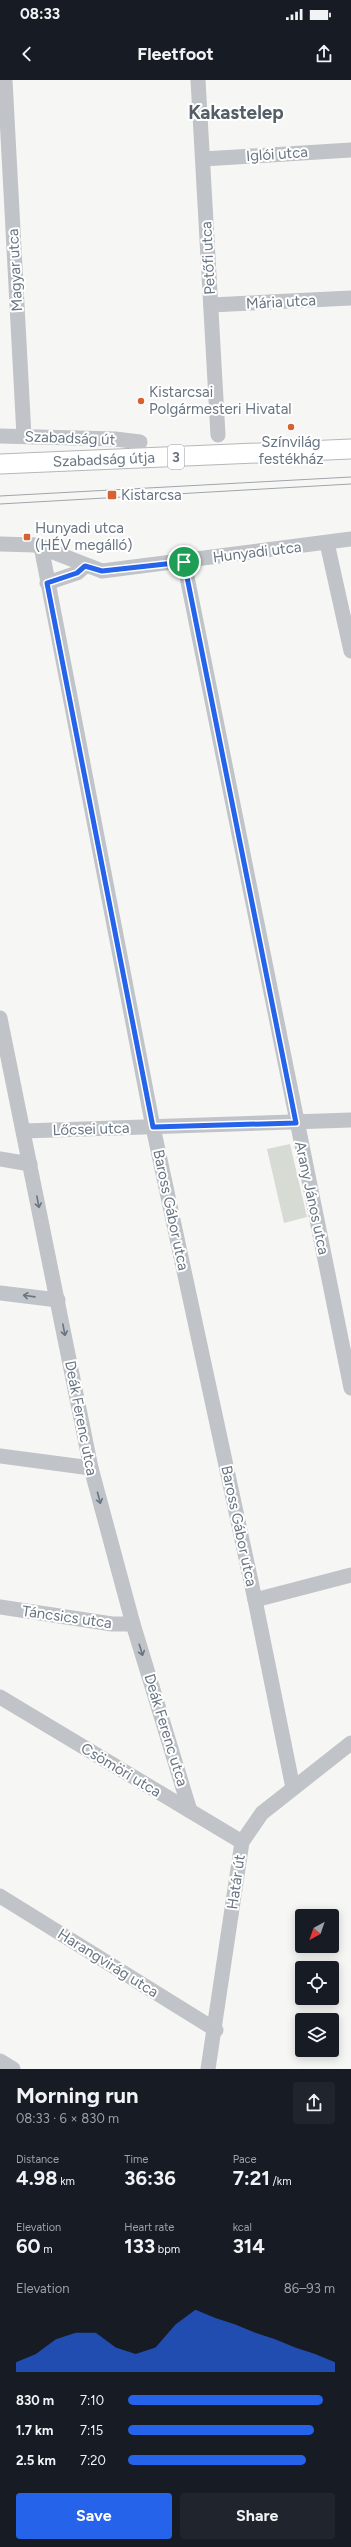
<!DOCTYPE html>
<html lang="en">
<head>
<meta charset="utf-8">
<style>
	body { margin:0; font-family:Figtree,sans-serif; background:#20242c; color:#f1f3f6; height:100vh; display:flex; flex-direction:column; font-size:15px; white-space:nowrap }
	* { box-sizing:border-box; margin:0 }
	p { font-size:13px; color:#9ea1a6 }
	.icon { flex:none; width:22px; height:22px; fill:none; stroke:currentColor; stroke-width:2; stroke-linecap:round; stroke-linejoin:round }
	.map { position:relative; height:1989px; overflow:hidden }
	.details { display:flex; flex-direction:column; background:#171b24; flex:1 }
	.details>* { flex:none }
	.needle { width:26px; rotate:220deg }
	.tools { position:absolute; left:295px; top:1829px; display:grid; gap:8px }
	.tools a { display:grid; place-items:center; width:44px; height:44px; border-radius:4px; background:#171b24; box-shadow:0 2px 10px #0003; font-size:20px }
	.pin { position:absolute; display:grid; place-items:center; width:34px; height:34px; color:#fff; margin:-17px; border:2px solid #fff; border-radius:50%; box-shadow:0 1px 4px #0007 }
	.round { display:grid; place-items:center; flex:none; width:42px; height:42px; border-radius:4px; background:#20242c }
	.headline { display:flex; align-items:center; justify-content:space-between; height:68px; padding:0 16px }
	h1 { font-size:22px; font-weight:700; line-height:30px }
	.figures { display:grid; grid-template-columns:repeat(3,1fr); gap:6px; height:68px; padding:4px 16px }
	.figures div { display:grid; align-content:center }
	.figures b { font-size:20px; font-weight:700 }
	.figures small { font-size:11px; font-weight:400 }
	.figures p { font-size:11px }
	.chart { height:112px; padding:8px 16px }
	.chart p { display:flex; justify-content:space-between }
	.chart svg { width:100%; height:72px; margin-top:4px; fill:#2563eb; opacity:.7 }
	.cta { display:flex; gap:8px; margin-top:auto; padding:8px 16px }
	.cta a { flex:1; height:46px; border-radius:4px; background:#2563eb; color:#fff; font-size:16px; font-weight:700; line-height:46px; text-align:center }
	.cta a+a { background:#20242c; color:#f1f3f6 }
	ul { padding:0 16px; list-style:none; font-size:13px }
	li { display:grid; grid-template-columns:64px 48px 1fr; align-items:center; height:30px }
	li i { height:10px; border-radius:5px; background:#2563eb }
	.status { display:flex; justify-content:space-between; align-items:center; height:28px; padding:0 20px; background:#171b24; direction:ltr }
	.status svg { height:11px; fill:currentColor }
	header { display:flex; justify-content:space-between; align-items:center; height:52px; padding:0 16px; background:#171b24; font-size:18px; font-weight:700 }
	.map>svg:first-child { display:block }
	.green { fill:#d6dbd3 }
	.lines { fill:none; stroke-linecap:round; stroke-linejoin:round }
	.major-casing { stroke:#b4b7bb; stroke-width:21 }
	.minor { stroke:#c0c3c7; stroke-width:15 }
	.major { stroke:#fff; stroke-width:19 }
	.tram { stroke:#a0a5ab; stroke-width:1 }
	.oneway { stroke:#687582 }
	.route-casing { stroke:#fff; stroke-width:8 }
	.route { stroke:#2563eb; stroke-width:5 }
	.poi-dot { fill:#d66234; stroke:#fff; stroke-width:1.5 }
	.labels { text-anchor:middle; stroke-width:4; stroke-linejoin:round; paint-order:stroke }
	.shield { fill:#fff; stroke:#959ea8; stroke-width:1 }
	.shield-label { font-size:14px; font-weight:bold; fill:#687582 }
	.street-label { font-size:15px; fill:#687582; stroke:#fff }
	.poi-label { font-size:15px; fill:#687582; stroke:#fff; text-anchor:start }
	.district-label { font-size:19px; font-weight:bold; fill:#555f68; stroke:#fff }
</style>
</head>
<body>
<div class="status"><b>08:33</b><svg viewBox="0 0 49 12"><path d="M0 12V9h3v3zM5 12V6h3v6zM10 12V3h3v9zM15 12V0h3v12zM26 1h20v11H26zM47 4h2v5h-2z"/></svg></div>
<header><svg class="icon" aria-label="back" viewBox="0 0 24 24"><path d="M15 5l-7 7 7 7"/></svg>Fleetfoot<svg class="icon" aria-label="share" viewBox="0 0 24 24"><path d="M12 15V3M7 8l5-5 5 5M5 13v7h14v-7"/></svg></header>
<div class="map">
<svg width="351" height="1989" viewBox="0 0 351 1989">
	<rect width="100%" height="100%" fill="#f6f6f4"/>
	<polygon class="green" points="290,1064 307,1137 284,1143 267,1069"/>
	<g class="lines">
		<defs>
			<g id="major">
				<path id="s1" d="M0,384L351,369"/>
			</g>
		</defs>
		<use href="#major" class="major-casing"/>
		<g class="minor">
			<polyline points="5,0 24,356"/>
			<polyline points="198,0 218,355"/>
			<polyline points="203,79 351,70"/>
			<polyline points="211,225 351,218"/>
			<polyline points="0,356 115,359 140,362"/>
			<polyline points="327,463 351,571"/>
			<polyline points="0,464 35,465 102,491 351,459"/>
			<polyline points="41,466 153,1047 255,1520 293,1708"/>
			<polyline points="184,482 351,1308"/>
			<polyline points="47,503 77,493 85,486"/>
			<polyline points="0,938 91,1388 133,1544 190,1731"/>
			<polyline points="24,1051 351,1040"/>
			<polyline points="0,1079 30,1084"/>
			<polyline points="0,1213 58,1220"/>
			<polyline points="0,1376 91,1388"/>
			<polyline points="255,1520 351,1495"/>
			<polyline points="0,1527 112,1544 133,1544"/>
			<polyline points="0,1617 242,1762"/>
			<polyline points="0,1816 216,1950"/>
			<polyline points="0,1981 13,1989"/>
			<polyline points="208,1989 242,1762 262,1733 351,1663"/>
		</g>
		<use href="#major" class="major"/>
		<g class="tram">
			<polyline points="0,416 351,397"/>
			<polyline points="0,424 351,404"/>
		</g>
	</g>
	<defs><path id="oneway-shaft" d="M-6 0H5M1.5-3L5.5 0L1.5 3" fill="none" stroke-width="1.6" stroke-linecap="round" stroke-linejoin="round"/></defs>
	<g class="oneway">
		<use href="#oneway-shaft" transform="translate(38 1122) rotate(79)"/>
		<use href="#oneway-shaft" transform="translate(29 1216) rotate(-172)"/>
		<use href="#oneway-shaft" transform="translate(64 1250) rotate(79)"/>
		<use href="#oneway-shaft" transform="translate(99 1418) rotate(75)"/>
		<use href="#oneway-shaft" transform="translate(141 1570) rotate(73)"/>
	</g>
	<g class="lines">
		<defs>
			<polygon id="route" points="184,482 296,1043 153,1047 47,503 77,493 85,486 102,491"/>
		</defs>
		<use href="#route" class="route-casing"/>
		<use href="#route" class="route"/>
	</g>
	<g class="poi-dot">
		<circle cx="141" cy="321" r="4"/>
		<circle cx="291" cy="347" r="4"/>
		<rect x="107" y="410" width="10" height="10" rx="2"/>
		<rect x="23" y="453" width="8" height="8" rx="2"/>
	</g>
	<g class="labels">
		<rect class="shield" x="168" y="365" width="16" height="24" rx="3"/>
		<g class="shield-label">
			<text x="176" y="382">3</text>
		</g>
		<g class="street-label">
			<text transform="translate(277 74) rotate(-4)" y="5">Iglói utca</text>
			<text transform="translate(208 178) rotate(-93)" y="5">Petőfi utca</text>
			<text transform="translate(15 190) rotate(-93)" y="5">Magyar utca</text>
			<text transform="translate(281 222) rotate(-3)" y="5">Mária utca</text>
			<text transform="translate(70 358) rotate(2)" y="5">Szabadság út</text>
			<text dy="5" stroke="none"><textPath href="#s1" startOffset="104">Szabadság útja</textPath></text>
			<text transform="translate(257 472) rotate(-7)" y="5">Hunyadi utca</text>
			<text transform="translate(91 1049) rotate(-2)" y="5">Lőcsei utca</text>
			<text transform="translate(312 1118) rotate(78)" y="5">Arany János utca</text>
			<text transform="translate(171 1130) rotate(78)" y="5">Baross Gábor utca</text>
			<text transform="translate(81 1338) rotate(79)" y="5">Deák Ferenc utca</text>
			<text transform="translate(239 1446) rotate(78)" y="5">Baross Gábor utca</text>
			<text transform="translate(67 1537) rotate(8)" y="5">Táncsics utca</text>
			<text transform="translate(166 1650) rotate(73)" y="5">Deák Ferenc utca</text>
			<text transform="translate(121 1690) rotate(31)" y="5">Csömöri utca</text>
			<text transform="translate(236 1802) rotate(-82)" y="5">Határ út</text>
			<text transform="translate(108 1883) rotate(32)" y="5">Harangvirág utca</text>
		</g>
		<g class="poi-label">
			<text x="149" y="317">Kistarcsai<tspan x="149" dy="17">Polgármesteri Hivatal</tspan></text>
			<text x="291" y="367" text-anchor="middle">Színvilág<tspan x="291" dy="17">festékház</tspan></text>
			<text x="121" y="420">Kistarcsa</text>
			<text x="35" y="453">Hunyadi utca<tspan x="35" dy="17">(HÉV megálló)</tspan></text>
		</g>
		<g class="district-label">
			<text x="236" y="39">Kakastelep</text>
		</g>
	</g>
</svg>
<div class="tools">
<a><svg class="needle" viewBox="-14 -14 28 28"><path d="M0-13l5 13h-10z" fill="#e53935"/><path d="M0 13l5-13h-10z" fill="#9ea1a6"/></svg></a>
<a><svg class="icon" aria-label="locate" viewBox="0 0 24 24"><circle cx="12" cy="12" r="6"/><path d="M12 2v4M12 18v4M2 12h4M18 12h4"/></svg></a>
<a><svg class="icon" aria-label="layers" viewBox="0 0 24 24"><path d="M12 4l9 5-9 5-9-5zM3 14l9 5 9-5"/></svg></a>
</div>
<div class="pin" style="left:184px;top:482px;background:#1e9e55"><svg class="icon" aria-label="arrive" viewBox="0 0 24 24"><path d="M6 21V4h12l-3 4 3 4H6"/></svg></div>
</div>
<section class="details">
<div class="headline"><div><h1>Morning run</h1><p>08:33 · 6 × 830 m</p></div><a class="round"><svg class="icon" aria-label="share" viewBox="0 0 24 24"><path d="M12 15V3M7 8l5-5 5 5M5 13v7h14v-7"/></svg></a></div>
<div class="figures">
<div><p>Distance</p><b>4.98<small> km</small></b></div>
<div><p>Time</p><b>36:36</b></div>
<div><p>Pace</p><b>7:21<small> /km</small></b></div>
</div>
<div class="figures">
<div><p>Elevation</p><b>60<small> m</small></b></div>
<div><p>Heart rate</p><b>133<small> bpm</small></b></div>
<div><p>kcal</p><b>314</b></div>
</div>
<div class="chart"><p><span>Elevation</span>86–93 m</p>
<svg viewBox="0 0 160 44" preserveAspectRatio="none"><path d="M0 44V38L10 33L20 24L30 20L40 20L50 29L60 33L70 29L80 15L90 6L100 11L110 15L120 20L130 24L140 29L150 33L160 38V44z"/></svg>
</div>
<ul>
<li><b>830 m</b>7:10<i style="width:94%"></i></li>
<li><b>1.7 km</b>7:15<i style="width:90%"></i></li>
<li><b>2.5 km</b>7:20<i style="width:86%"></i></li>
</ul>
<div class="cta"><a>Save</a><a>Share</a></div>
</section>
</body>
</html>
